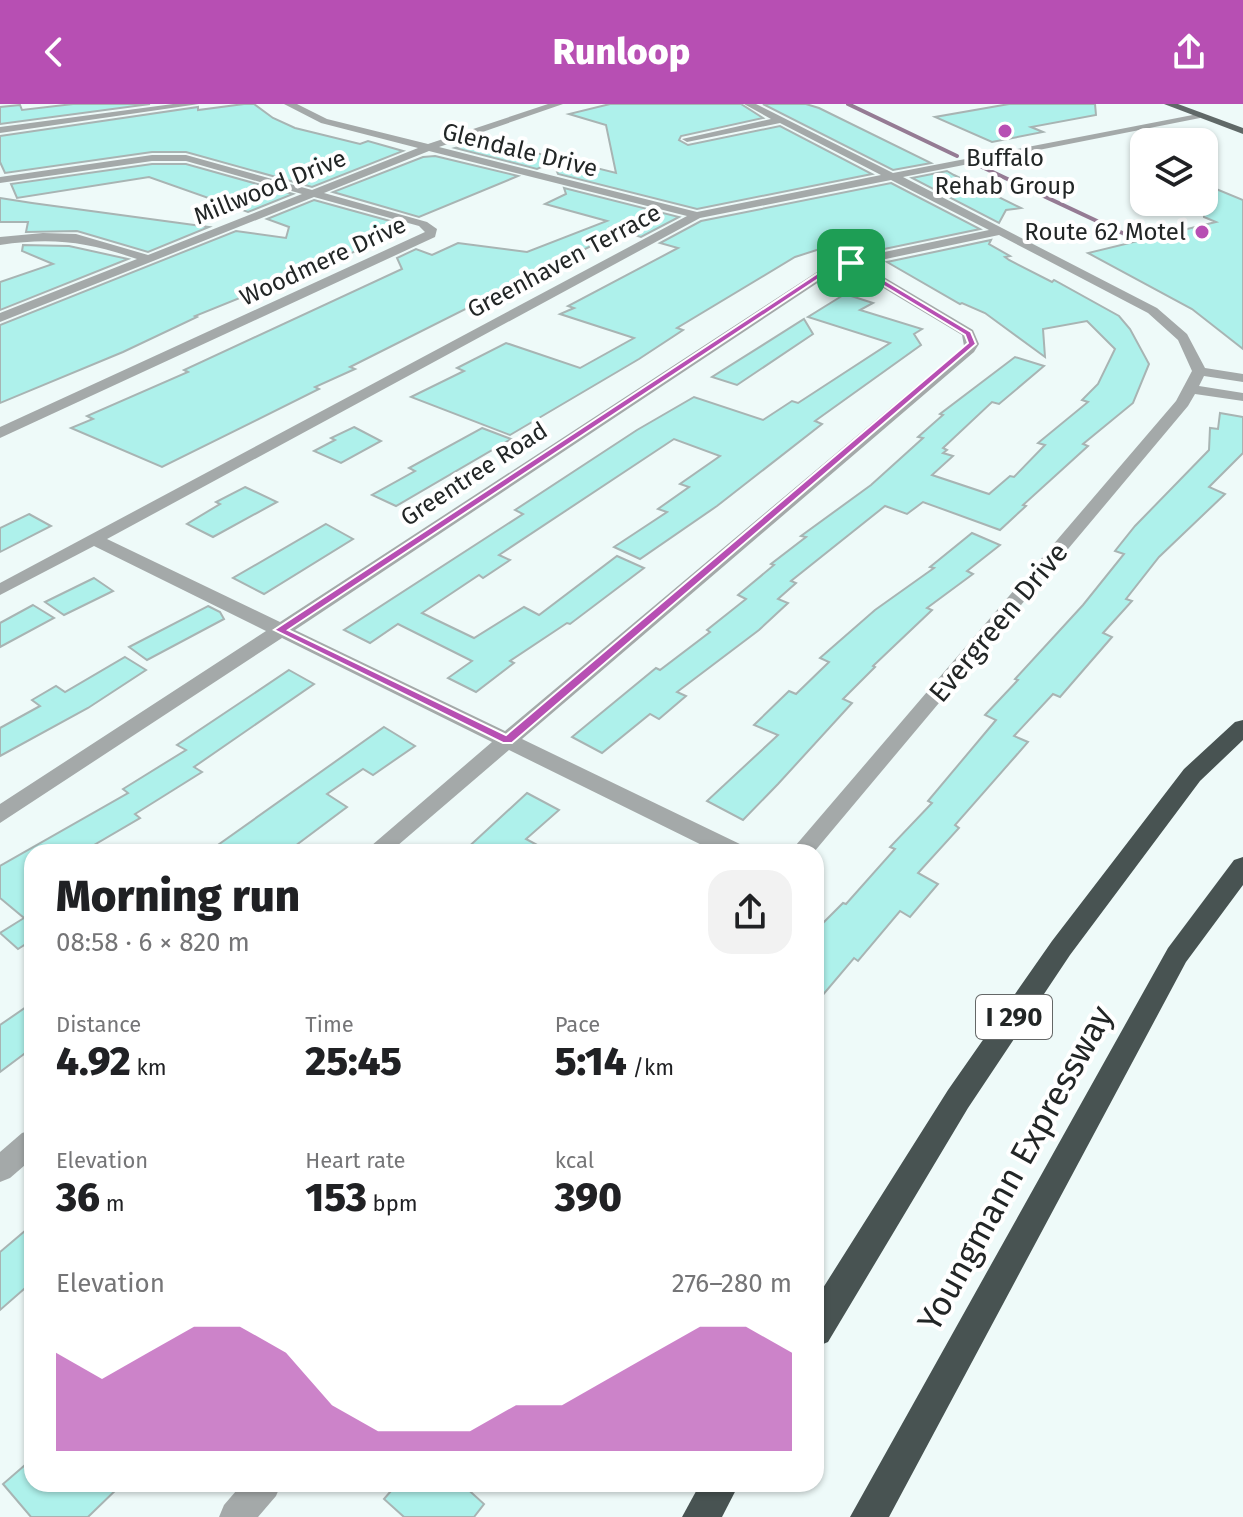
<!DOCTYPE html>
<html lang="en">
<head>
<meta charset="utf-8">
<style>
	body { margin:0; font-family:"Fira Sans",sans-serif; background:#f2f2f2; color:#202124; height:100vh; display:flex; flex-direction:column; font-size:30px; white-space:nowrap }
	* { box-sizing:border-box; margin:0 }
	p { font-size:26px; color:#757577 }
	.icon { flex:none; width:44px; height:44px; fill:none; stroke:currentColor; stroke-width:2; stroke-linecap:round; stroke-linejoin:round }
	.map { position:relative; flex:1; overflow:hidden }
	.side { position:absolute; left:24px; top:740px; width:800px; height:648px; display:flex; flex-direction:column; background:#fff; border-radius:24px; box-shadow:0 2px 6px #0004 }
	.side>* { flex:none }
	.fabs { position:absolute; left:1130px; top:24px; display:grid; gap:16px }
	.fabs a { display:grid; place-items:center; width:88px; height:88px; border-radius:16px; background:#fff; box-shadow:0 2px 6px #0004; font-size:40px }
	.pin { position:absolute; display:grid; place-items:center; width:68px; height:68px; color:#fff; margin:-34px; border-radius:16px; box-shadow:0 4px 12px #0006 }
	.round { display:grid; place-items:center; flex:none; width:84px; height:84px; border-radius:24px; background:#f2f2f2 }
	.head { display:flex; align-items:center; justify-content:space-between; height:136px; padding:0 32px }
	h1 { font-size:44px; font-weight:800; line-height:60px }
	.metrics { display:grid; grid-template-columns:repeat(3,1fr); gap:12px; height:136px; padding:8px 32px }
	.metrics div { display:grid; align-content:center }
	.metrics b { font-size:40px; font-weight:800 }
	.metrics small { font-size:22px; font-weight:400 }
	.metrics p { font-size:22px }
	.chart { height:224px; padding:16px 32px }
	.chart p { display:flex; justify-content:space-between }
	.chart svg { width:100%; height:144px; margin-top:8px; fill:#b74fb3; opacity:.7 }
	header { display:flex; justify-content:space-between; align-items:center; height:104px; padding:0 32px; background:#b74fb3; color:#fff; font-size:36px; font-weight:800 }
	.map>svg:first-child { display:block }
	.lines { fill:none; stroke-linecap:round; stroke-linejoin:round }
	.stream { stroke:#957b94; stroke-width:4 }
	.building { fill:#aef1eb; stroke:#a8b4b3; stroke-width:2 }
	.minor { fill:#a4a9a9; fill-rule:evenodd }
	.primary { fill:#606968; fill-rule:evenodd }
	.motorway { fill:#485352; fill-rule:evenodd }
	.route { fill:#b74fb3; stroke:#fff; stroke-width:2; fill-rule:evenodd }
	.poi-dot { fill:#b74fb3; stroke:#fff; stroke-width:3 }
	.labels { text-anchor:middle; stroke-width:8; stroke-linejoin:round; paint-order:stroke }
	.far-street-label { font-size:24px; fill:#222626; stroke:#fff }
	.far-poi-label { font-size:24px; fill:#222626; stroke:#fff }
	.shield { fill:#fff; stroke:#646767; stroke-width:2 }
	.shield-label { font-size:26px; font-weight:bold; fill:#222626 }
	.street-label { font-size:28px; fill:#222626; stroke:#fff }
	.near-street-label { font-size:34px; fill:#222626; stroke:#fff }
</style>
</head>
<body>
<header><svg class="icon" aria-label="back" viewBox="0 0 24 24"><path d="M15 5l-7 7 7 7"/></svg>Runloop<svg class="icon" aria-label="share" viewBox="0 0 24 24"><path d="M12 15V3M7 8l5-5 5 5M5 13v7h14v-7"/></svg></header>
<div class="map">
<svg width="1243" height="1413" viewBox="0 0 1243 1413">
	<rect width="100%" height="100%" fill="#eefaf9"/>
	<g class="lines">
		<g class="stream">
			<polyline points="848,0 957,52"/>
			<polyline points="982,63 1148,141"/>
		</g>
	</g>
	<g class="building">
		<polygon points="73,0 150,0 0,20 0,3 20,1 22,6"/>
		<polygon points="244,0 254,0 273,14 295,24 360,40 368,37 403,47 312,83 186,48 152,48 5,69 0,58 0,32 198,3 198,6"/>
		<polygon points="610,0 741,0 763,14 681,32 679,36 688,41 780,22 872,70 697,105 558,70 553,58 537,65 455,44 484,36 616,69 606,21 569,10"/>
		<polygon points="763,0 806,0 819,4 931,59 893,66"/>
		<polygon points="1009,0 1095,0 1096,11 1031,23 1043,28 992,38 935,13"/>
		<polygon points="435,52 518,72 419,113 333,88 423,53"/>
		<polygon points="152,60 186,60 293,90 248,108 149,73 17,94 11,80"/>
		<polygon points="947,67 954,71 1021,104 1006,106 999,119 912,74"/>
		<polygon points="891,79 980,125 870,148 855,139 826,143 795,153 677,224 683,226 639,255 510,331 411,293 464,267 457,264 506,239 580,264 634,234 560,210 574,204 568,202 678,144 660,139 701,117"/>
		<polygon points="1204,80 1243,96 1243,245 1192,205 1088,149 1216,118 1204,113"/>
		<polygon points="564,84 679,113 641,133 610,124 613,131 350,263 355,265 315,283 319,285 162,363 71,324 93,315 87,312 188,268 184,266 402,165 397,154 416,145 432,151 458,139 527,148 607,117 545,100 566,90"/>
		<polygon points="0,94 32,99 209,123 148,148 77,127 26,128 28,118 0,118"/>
		<polygon points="314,96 401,120 374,131 386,135 195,212 197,213 123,248 0,299 0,221 236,127 286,134 289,123 267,115"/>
		<polygon points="991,136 989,140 1010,152 1005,153 1009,156 1052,178 1054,176 1119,212 1130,225 1149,260 1133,299 1083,340 1088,342 1023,401 1026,402 1000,426 923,398 907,410 885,402 791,477 796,479 778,495 788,499 759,526 677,588 686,592 659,615 650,610 602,649 572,633 656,564 660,566 710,528 707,526 746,495 738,491 774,461 771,460 806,433 801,432 871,381 923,334 918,333 943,311 940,310 1015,253 1044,262 999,300 992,298 943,344 947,346 943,349 953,352 932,371 989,390 1010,372 1014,373 1045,341 1038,339 1088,298 1082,296 1098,280 1115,245 1087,217 1043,225 1045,253 985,209 962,199 960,200 887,158"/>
		<polygon points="23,141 69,142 128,155 0,206 0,178 53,160 22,147"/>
		<polygon points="845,190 873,199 860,206 922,225 914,230 921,241 815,317 822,320 717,402 640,455 614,443 667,408 658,405 689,383 680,380 720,352 674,335 499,451 510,456 483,474 479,471 422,509 474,534 524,503 539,511 617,452 644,464 570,520 567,519 510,557 514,559 476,588 448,574 472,557 398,520 370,539 344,526 523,410 515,406 637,326 694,293 763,316 792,297 798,299 890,239 808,213"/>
		<polygon points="804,215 813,230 737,281 712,273"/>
		<polygon points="1220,309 1243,313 1243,349 1209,383 1225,390 1159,453 1126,495 1132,497 1103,529 1112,533 1060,593 1053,590 1014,632 1028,638 955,721 959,724 918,769 938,780 910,813 900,807 858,857 854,854 816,899 816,826 843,799 846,800 895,745 890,743 932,699 928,697 996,616 985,611 1018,576 1015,575 1083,501 1124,450 1115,447 1135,422 1209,346 1210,324 1218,325"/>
		<polygon points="354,323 381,337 341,359 314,347 335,336 331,334"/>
		<polygon points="482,324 511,335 396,402 372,391 415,367 409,364"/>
		<polygon points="245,383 277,398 213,433 187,420 220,400 216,398"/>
		<polygon points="29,410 51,422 0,448 0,424"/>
		<polygon points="326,420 353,435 264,490 233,474"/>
		<polygon points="972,429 1000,441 967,467 973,470 927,504 932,506 873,562 875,563 843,595 852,599 778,680 743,716 707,697 778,631 754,621 789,587 796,590 829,558 820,554 875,506 934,464 930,463"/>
		<polygon points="94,474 113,487 64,511 45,498"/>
		<polygon points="33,501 54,514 0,543 0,519"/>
		<polygon points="208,502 220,508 224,515 147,556 129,543"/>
		<polygon points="125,553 146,566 88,604 0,652 0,624 40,602 32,596 56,582 65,588"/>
		<polygon points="289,566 314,580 194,663 202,668 135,710 140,714 82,748 32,748 32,836 18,845 0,829 24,814 0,794 0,762 128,689 123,685 186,646 177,641"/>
		<polygon points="384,623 415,642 373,671 363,665 327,690 347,703 287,748 208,748"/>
		<polygon points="527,689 559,706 526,735 550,748 463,748"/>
		<polygon points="32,899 32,944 0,968 0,921"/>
		<polygon points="32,1121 32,1178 0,1206 0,1148"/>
		<polygon points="32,1355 32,1380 122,1380 88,1413 31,1413 3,1380"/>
		<polygon points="397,1380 462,1380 484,1400 474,1413 404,1413 384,1395"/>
	</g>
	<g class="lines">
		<g class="minor">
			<polygon points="173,0 199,0 0,29 0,23"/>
			<path d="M284,0H297L327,15L428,40L548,0H563L439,43L697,108L881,71L780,19L687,38L682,35L771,15L744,0H756L893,69L1203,9L1200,14L903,73L1157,204L1187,230L1205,264L1243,270V278L1204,272L1199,282L1243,289V297L1195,290L1188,302L814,748H790L1176,297L1192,267L1178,236L1148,209L999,131L862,160L973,226L979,240L974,248L522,635L744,742L747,748H716L509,646L390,748H364L492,638L282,534L0,719V700L266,527L94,442L0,491V479L687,112L429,47L324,89L427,118L437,125L435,133L0,334V323L425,128L419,122L314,93L0,218V209L137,155C87,138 53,133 0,141V133L43,129L76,130L148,151L302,90L186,57H152L0,79V73L152,51H186L312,86L418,44L321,19ZM891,76L989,126L851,155L820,166L280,518L107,435L700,114ZM850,164L962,231L964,242L505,627L295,526L828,172Z"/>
			<polygon points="32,1026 32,1055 10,1074 0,1078 0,1048 22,1029"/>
			<polygon points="242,1380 281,1380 276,1392 258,1413 219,1413 224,1401"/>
		</g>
		<polygon class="primary" points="1164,0 1178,0 1243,24 1243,30"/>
		<g class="motorway">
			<polygon points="1243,616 1243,636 1200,677 1070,851 968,1004 828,1238 816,1243 816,1195 948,986 1052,837 1184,665 1235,618"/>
			<polygon points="1243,753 1243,781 1186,858 889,1413 850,1413 1168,844 1234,756"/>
			<polygon points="700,1380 739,1380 722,1413 682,1413"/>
		</g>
	</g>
	<path class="route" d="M849,158H854L971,228L976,240L512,639H503L274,526L821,167ZM851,162L965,231L968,239L506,631L288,526L826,170Z"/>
	<g class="poi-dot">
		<circle cx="1005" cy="27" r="8"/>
		<circle cx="1202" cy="128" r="8"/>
	</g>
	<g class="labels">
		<g class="far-street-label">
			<text transform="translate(520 46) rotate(14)" y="8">Glendale Drive</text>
			<text transform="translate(270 83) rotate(-22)" y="8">Millwood Drive</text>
			<text transform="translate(323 157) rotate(-25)" y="8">Woodmere Drive</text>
			<text transform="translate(564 157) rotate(-28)" y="8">Greenhaven Terrace</text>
			<text transform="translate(474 370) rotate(-33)" y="8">Greentree Road</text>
		</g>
		<g class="far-poi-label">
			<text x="1005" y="62">Buffalo<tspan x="1005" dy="28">Rehab Group</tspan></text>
			<text x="1186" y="136" text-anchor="end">Route 62 Motel</text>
		</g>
		<rect class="shield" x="976" y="891" width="76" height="44" rx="6"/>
		<g class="shield-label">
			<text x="1014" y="922">I 290</text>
		</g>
		<g class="street-label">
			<text transform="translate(998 518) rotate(-50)" y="10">Evergreen Drive</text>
		</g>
		<g class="near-street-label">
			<text transform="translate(1015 1064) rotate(-61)" y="12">Youngmann Expressway</text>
		</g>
	</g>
</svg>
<div class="fabs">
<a><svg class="icon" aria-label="layers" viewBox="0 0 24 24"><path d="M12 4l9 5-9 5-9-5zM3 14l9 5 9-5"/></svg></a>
</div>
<div class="pin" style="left:851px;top:159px;background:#1e9e55"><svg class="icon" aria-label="arrive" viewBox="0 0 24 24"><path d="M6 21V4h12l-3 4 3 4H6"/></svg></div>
<section class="side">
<div class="head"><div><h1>Morning run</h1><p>08:58 · 6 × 820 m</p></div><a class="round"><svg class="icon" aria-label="share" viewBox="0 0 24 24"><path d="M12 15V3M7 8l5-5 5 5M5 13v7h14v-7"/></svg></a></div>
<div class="metrics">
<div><p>Distance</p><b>4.92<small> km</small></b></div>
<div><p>Time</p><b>25:45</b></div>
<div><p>Pace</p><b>5:14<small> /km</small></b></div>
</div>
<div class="metrics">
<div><p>Elevation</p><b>36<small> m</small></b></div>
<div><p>Heart rate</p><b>153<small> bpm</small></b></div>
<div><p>kcal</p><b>390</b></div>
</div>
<div class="chart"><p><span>Elevation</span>276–280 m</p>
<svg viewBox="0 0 160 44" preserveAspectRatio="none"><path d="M0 44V14L10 22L20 14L30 6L40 6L50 14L60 30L70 38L80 38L90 38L100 30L110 30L120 22L130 14L140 6L150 6L160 14V44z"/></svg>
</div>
</section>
</div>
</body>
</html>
